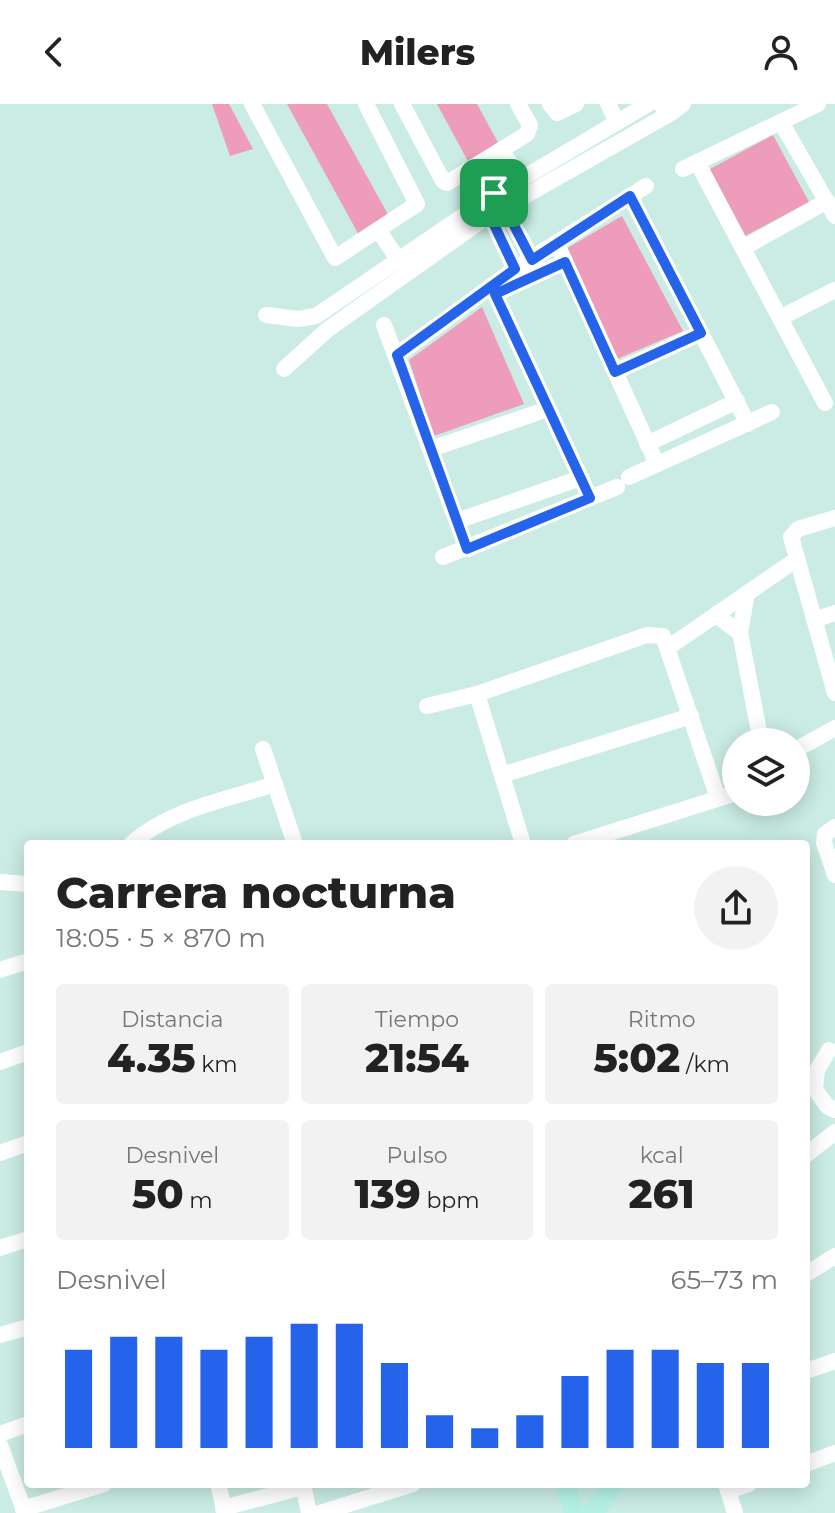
<!DOCTYPE html>
<html lang="es">
<head>
<meta charset="utf-8">
<style>
	body { margin:0; font-family:Montserrat,sans-serif; background:#f2f2f2; color:#222; height:100vh; display:flex; flex-direction:column; font-size:30px; white-space:nowrap }
	* { box-sizing:border-box; margin:0 }
	p { font-size:26px; color:#767676 }
	.icon { flex:none; width:44px; height:44px; fill:none; stroke:currentColor; stroke-width:2; stroke-linecap:round; stroke-linejoin:round }
	.map { position:relative; flex:1; overflow:hidden }
	.details { position:absolute; left:24px; top:736px; width:786px; height:648px; display:flex; flex-direction:column; background:#fff; border-radius:8px; box-shadow:0 4px 20px #0003 }
	.details>* { flex:none }
	.tools { position:absolute; left:722px; top:624px; display:grid; gap:16px }
	.tools a { display:grid; place-items:center; width:88px; height:88px; border-radius:50%; background:#fff; box-shadow:0 4px 20px #0003; font-size:40px }
	.pin { position:absolute; display:grid; place-items:center; width:68px; height:68px; color:#fff; margin:-34px; border-radius:16px; box-shadow:0 4px 12px #0006 }
	.round { display:grid; place-items:center; flex:none; width:84px; height:84px; border-radius:42px; background:#f2f2f2 }
	.headline { display:flex; align-items:center; justify-content:space-between; height:136px; padding:0 32px }
	h1 { font-size:44px; font-weight:800; line-height:60px }
	.stats { display:grid; grid-template-columns:repeat(3,1fr); gap:12px; height:136px; padding:8px 32px }
	.stats div { display:grid; align-content:center; border-radius:8px; background:#f2f2f2; text-align:center }
	.stats b { font-size:40px; font-weight:800 }
	.stats small { font-size:22px; font-weight:400 }
	.stats p { font-size:22px }
	.chart { height:224px; padding:16px 32px }
	.chart p { display:flex; justify-content:space-between }
	.chart svg { width:100%; height:144px; margin-top:8px; stroke:#2563eb; stroke-width:6 }
	header { display:flex; justify-content:space-between; align-items:center; height:104px; padding:0 32px; background:#fff; font-size:36px; font-weight:800 }
	.map>svg:first-child { display:block }
	.green { fill:#ed9cba }
	.lines { fill:none; stroke-linecap:round; stroke-linejoin:round }
	.minor { stroke:#fff; stroke-width:16 }
	.major { stroke:#b4f1e5; stroke-width:20 }
	.route-casing { stroke:#fff; stroke-width:16 }
	.route { stroke:#2563eb; stroke-width:10 }
</style>
</head>
<body>
<header><svg class="icon" aria-label="back" viewBox="0 0 24 24"><path d="M15 5l-7 7 7 7"/></svg>Milers<svg class="icon" aria-label="person" viewBox="0 0 24 24"><circle cx="12" cy="8" r="4"/><path d="M4 21q1-7 8-7t8 7"/></svg></header>
<div class="map">
<svg width="835" height="1409" viewBox="0 0 835 1409">
	<rect width="100%" height="100%" fill="#caece4"/>
	<g class="green">
		<polygon points="212,0 229,0 253,45 230,52"/>
		<polygon points="287,0 327,0 391,116 360,133"/>
		<polygon points="437,0 477,0 501,44 470,61"/>
		<polygon points="773,31 809,98 745,132 710,65"/>
		<polygon points="622,112 683,227 617,255 564,146"/>
		<polygon points="482,203 524,300 434,332 409,256"/>
	</g>
	<g class="lines">
		<g class="minor">
			<polyline points="252,0 335,154 417,100 366,0"/>
			<polyline points="402,0 443,77 447,79 527,30 530,21 518,0"/>
			<polyline points="550,0 557,9 576,0"/>
			<polyline points="608,0 617,18"/>
			<polyline points="660,0 671,9 683,0"/>
			<polyline points="781,18 835,112"/>
			<polyline points="501,46 521,75"/>
			<polyline points="491,53 510,82"/>
			<polyline points="697,58 825,299"/>
			<polyline points="683,65 818,0"/>
			<polyline points="498,89 648,0"/>
			<polyline points="630,92 748,320"/>
			<polyline points="507,102 502,91 494,89 483,95 482,103 488,112 499,113 507,102 671,9"/>
			<polyline points="506,106 537,165"/>
			<polyline points="491,114 519,174"/>
			<polyline points="379,127 399,157"/>
			<polyline points="557,140 657,360"/>
			<polyline points="743,144 827,97"/>
			<polyline points="492,183 590,394"/>
			<polyline points="495,190 565,158"/>
			<polyline points="266,211 298,215 316,212 482,99"/>
			<polyline points="780,214 835,186"/>
			<polyline points="384,221 467,445"/>
			<polyline points="397,251 515,165 646,82"/>
			<polyline points="284,265 327,226 488,112"/>
			<polyline points="615,268 701,229"/>
			<polyline points="647,340 737,297"/>
			<polyline points="431,345 548,305"/>
			<polyline points="629,373 772,308"/>
			<polyline points="835,414 798,425 791,433 835,589"/>
			<polyline points="457,417 581,374"/>
			<polyline points="443,453 617,383"/>
			<polyline points="716,511 740,529 761,638"/>
			<polyline points="814,516 835,509"/>
			<polyline points="740,529 747,489"/>
			<polyline points="669,543 797,455"/>
			<polyline points="477,590 523,740"/>
			<polyline points="427,602 477,590 647,531 663,532 718,694"/>
			<polyline points="799,644 835,624"/>
			<polyline points="263,645 295,740"/>
			<polyline points="502,671 691,612"/>
			<polyline points="835,723 825,730 824,739 835,771"/>
			<path d="M131,740C170,705 226,696 275,680"/>
			<polyline points="574,740 736,689"/>
			<polyline points="0,778 28,780"/>
			<polyline points="0,866 28,857"/>
			<polyline points="829,946 817,966 815,985 827,1002 835,1006"/>
			<polyline points="0,958 28,948"/>
			<polyline points="0,1049 28,1039"/>
			<polyline points="806,1051 835,1028"/>
			<polyline points="0,1144 28,1135"/>
			<polyline points="806,1170 835,1152"/>
			<polyline points="0,1231 28,1223"/>
			<polyline points="806,1267 835,1257"/>
			<polyline points="0,1330 28,1320"/>
			<polyline points="0,1341 25,1409"/>
			<polyline points="806,1360 835,1349"/>
			<polyline points="218,1380 225,1409"/>
			<polyline points="303,1380 309,1409"/>
			<polyline points="726,1380 735,1409"/>
			<polyline points="728,1387 749,1380"/>
			<polyline points="223,1404 303,1383"/>
			<polyline points="23,1405 104,1380"/>
			<polyline points="320,1409 413,1380"/>
		</g>
		<g class="major">
			<polyline points="565,1380 574,1409"/>
			<polyline points="593,1409 615,1380"/>
		</g>
	</g>
	<g class="lines">
		<defs>
			<polygon id="route" points="494,89 505,94 506,106 532,156 630,92 701,229 615,268 565,158 495,190 590,394 467,445 397,251 515,165 491,114 483,106 483,95"/>
		</defs>
		<use href="#route" class="route-casing"/>
		<use href="#route" class="route"/>
	</g>
</svg>
<div class="tools">
<a><svg class="icon" aria-label="layers" viewBox="0 0 24 24"><path d="M12 4l9 5-9 5-9-5zM3 14l9 5 9-5"/></svg></a>
</div>
<div class="pin" style="left:494px;top:89px;background:#1e9e55"><svg class="icon" aria-label="arrive" viewBox="0 0 24 24"><path d="M6 21V4h12l-3 4 3 4H6"/></svg></div>
<section class="details">
<div class="headline"><div><h1>Carrera nocturna</h1><p>18:05 · 5 × 870 m</p></div><a class="round"><svg class="icon" aria-label="share" viewBox="0 0 24 24"><path d="M12 15V3M7 8l5-5 5 5M5 13v7h14v-7"/></svg></a></div>
<div class="stats">
<div><p>Distancia</p><b>4.35<small> km</small></b></div>
<div><p>Tiempo</p><b>21:54</b></div>
<div><p>Ritmo</p><b>5:02<small> /km</small></b></div>
</div>
<div class="stats">
<div><p>Desnivel</p><b>50<small> m</small></b></div>
<div><p>Pulso</p><b>139<small> bpm</small></b></div>
<div><p>kcal</p><b>261</b></div>
</div>
<div class="chart"><p><span>Desnivel</span>65–73 m</p>
<svg viewBox="0 0 160 44" preserveAspectRatio="none"><path d="M5 44V14M15 44V10M25 44V10M35 44V14M45 44V10M55 44V6M65 44V6M75 44V18M85 44V34M95 44V38M105 44V34M115 44V22M125 44V14M135 44V14M145 44V18M155 44V18"/></svg>
</div>
</section>
</div>
</body>
</html>
